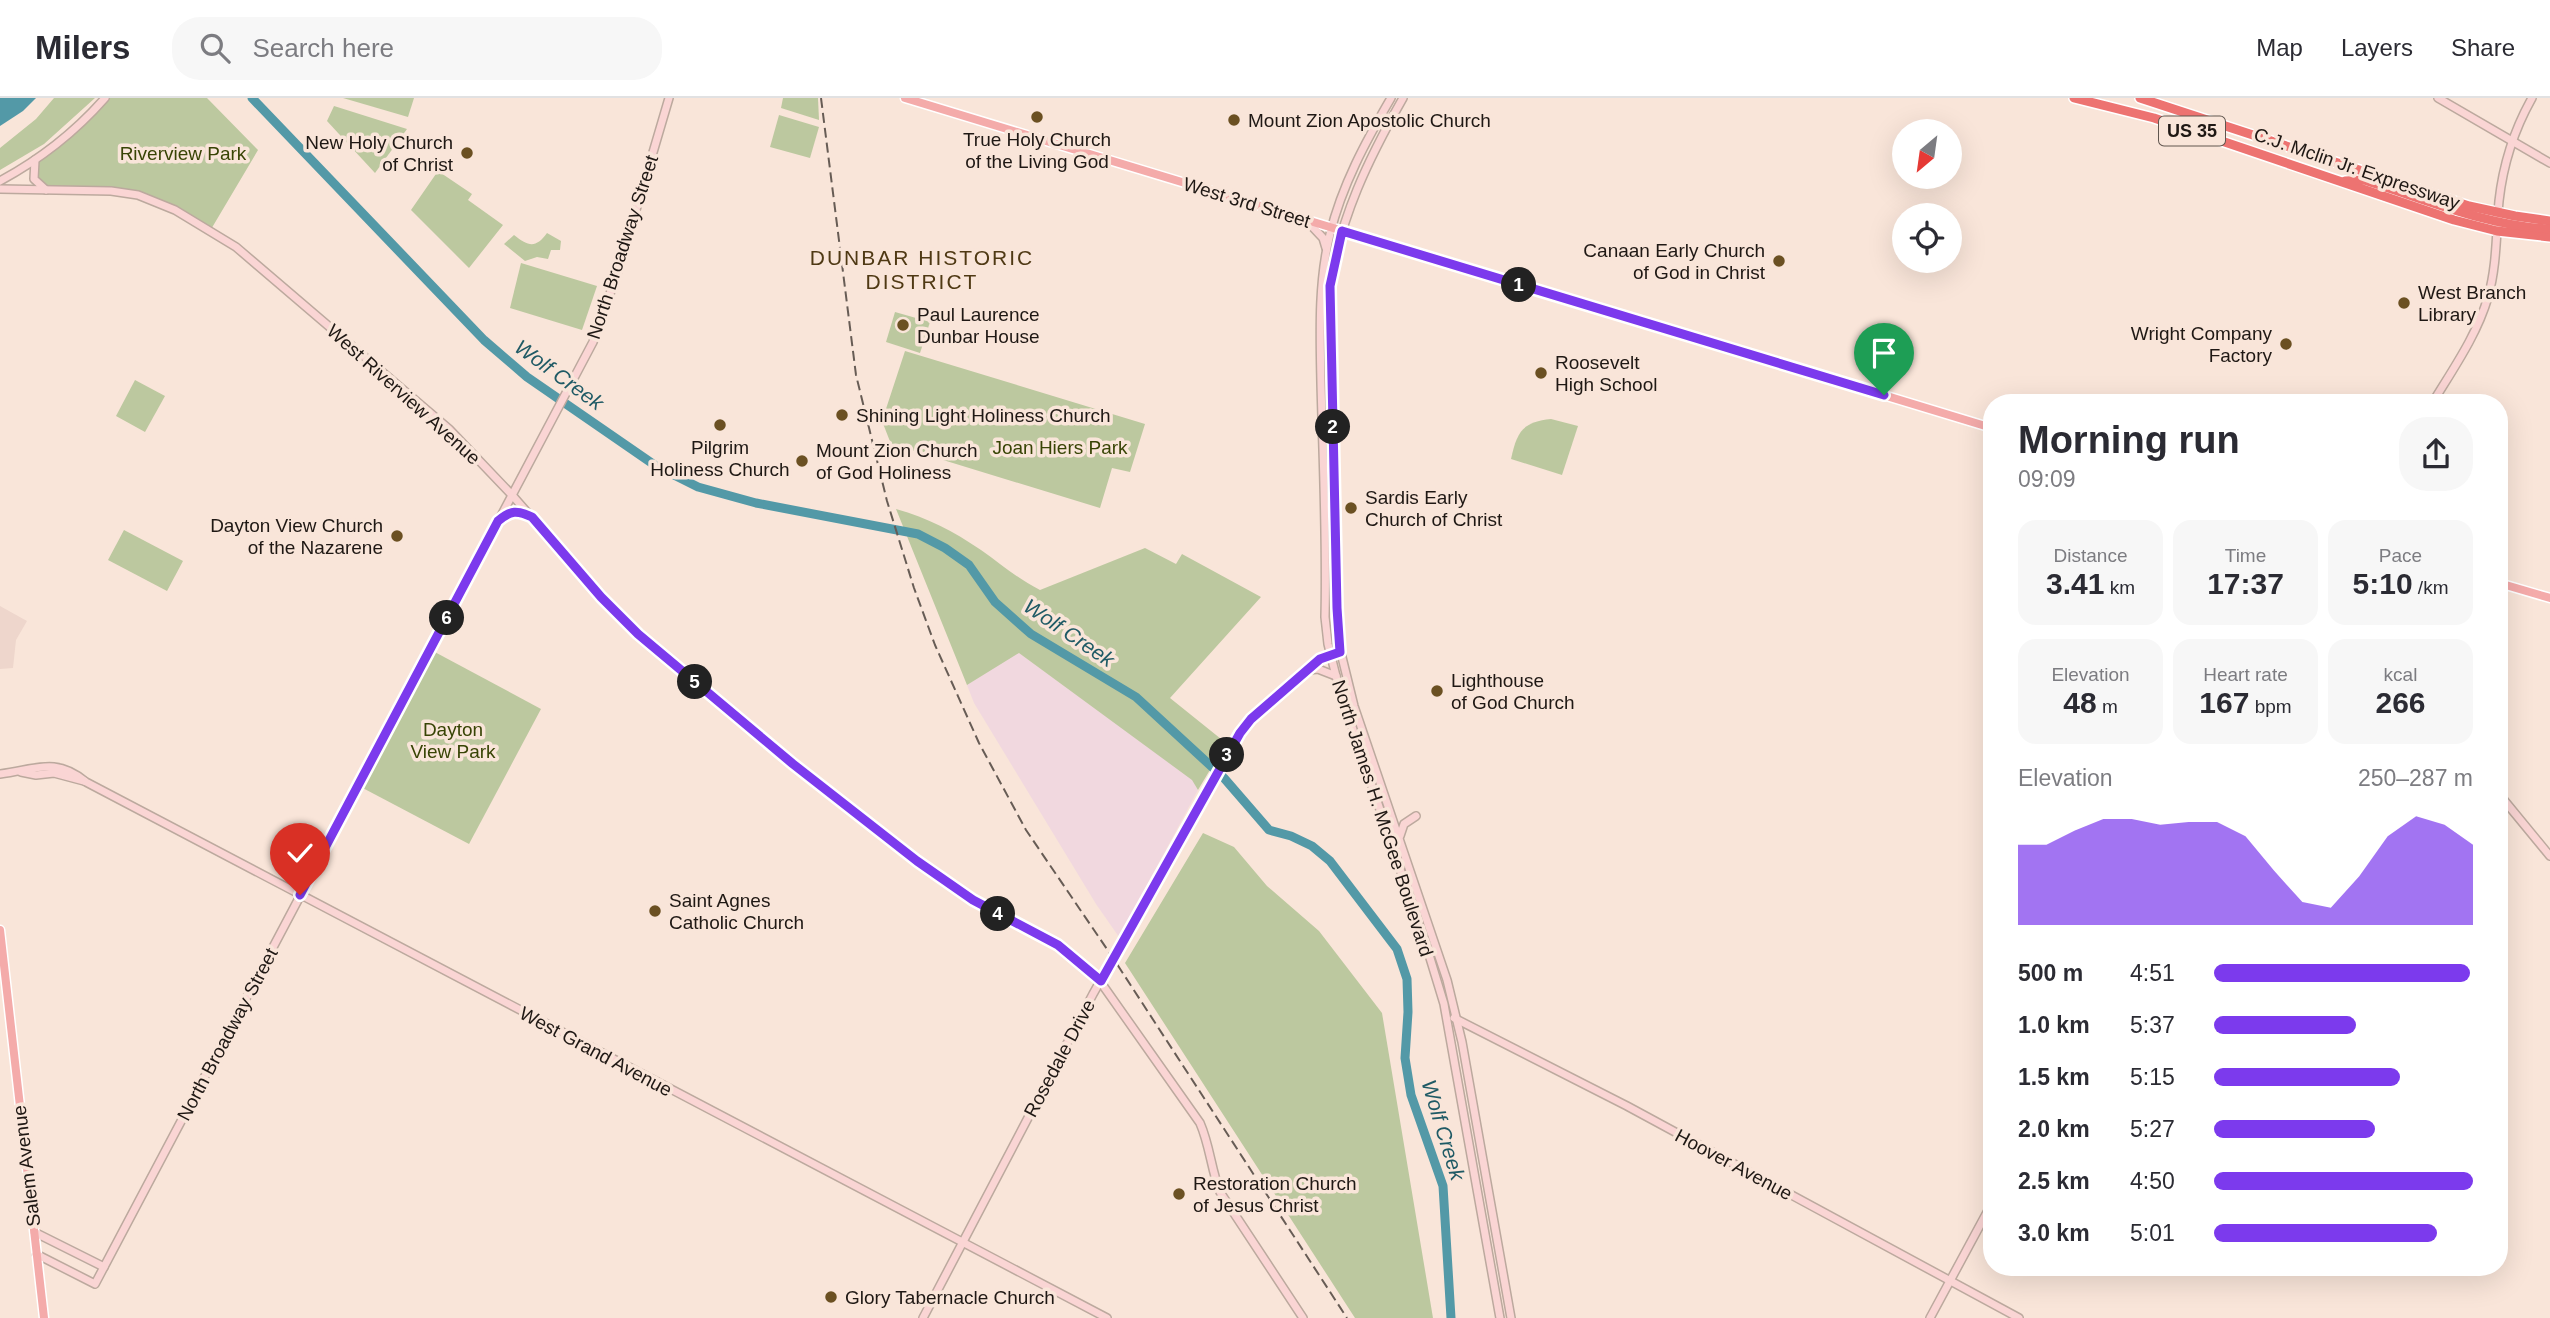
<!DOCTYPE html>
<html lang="en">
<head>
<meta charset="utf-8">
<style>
	body { margin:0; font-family:Arial,sans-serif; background:#f7f7f7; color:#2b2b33; height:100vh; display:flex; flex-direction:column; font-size:26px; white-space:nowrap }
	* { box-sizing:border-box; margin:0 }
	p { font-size:23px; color:#7c7c81 }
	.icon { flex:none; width:38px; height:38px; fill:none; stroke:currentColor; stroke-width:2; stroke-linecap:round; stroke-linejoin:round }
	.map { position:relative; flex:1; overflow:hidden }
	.details { position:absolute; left:1983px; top:296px; width:525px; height:882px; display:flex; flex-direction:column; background:#fff; border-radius:28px; box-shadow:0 7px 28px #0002 }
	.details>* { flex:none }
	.needle { width:46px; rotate:209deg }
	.tools { position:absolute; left:1892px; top:21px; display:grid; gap:14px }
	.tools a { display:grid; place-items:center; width:70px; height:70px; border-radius:50%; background:#fff; box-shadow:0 7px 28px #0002; font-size:35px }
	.pin { position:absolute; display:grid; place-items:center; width:60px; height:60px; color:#fff; margin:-72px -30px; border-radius:50% 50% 50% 0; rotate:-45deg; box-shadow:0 0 7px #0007 }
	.pin .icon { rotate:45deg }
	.km { position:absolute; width:35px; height:35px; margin:-18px; border-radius:50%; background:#222; color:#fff; font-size:19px; line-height:35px; text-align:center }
	.round { display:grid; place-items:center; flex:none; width:74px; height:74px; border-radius:28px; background:#f7f7f7 }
	.headline { display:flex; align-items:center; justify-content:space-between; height:119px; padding:0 35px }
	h1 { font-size:38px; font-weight:800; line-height:52px }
	.stats { display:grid; grid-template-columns:repeat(3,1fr); gap:10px; height:119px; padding:7px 35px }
	.stats div { display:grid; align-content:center; border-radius:18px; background:#f7f7f7; text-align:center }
	.stats b { font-size:30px; font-weight:800 }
	.stats small { font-size:19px; font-weight:400 }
	.stats p { font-size:19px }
	.chart { height:196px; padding:14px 35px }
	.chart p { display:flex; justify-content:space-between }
	.chart svg { width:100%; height:126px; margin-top:7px; fill:#7c3aed; opacity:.7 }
	ul { padding:0 35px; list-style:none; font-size:23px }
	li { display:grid; grid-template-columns:112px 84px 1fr; align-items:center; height:52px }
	li i { height:18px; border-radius:9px; background:#7c3aed }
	header { display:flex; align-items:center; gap:42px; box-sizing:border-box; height:98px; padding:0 35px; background:#fff; border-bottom:2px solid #e1e1e2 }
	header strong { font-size:33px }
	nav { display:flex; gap:38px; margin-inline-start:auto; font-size:24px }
	.search { width:490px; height:63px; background:#f7f7f7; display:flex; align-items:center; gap:18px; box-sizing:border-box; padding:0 24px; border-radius:28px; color:#7c7c81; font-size:26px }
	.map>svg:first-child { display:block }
	.commercial { fill:#eed6cc }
	.industrial { fill:#f1d8df }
	.green { fill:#bcc89f }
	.water { fill:#5399a7 }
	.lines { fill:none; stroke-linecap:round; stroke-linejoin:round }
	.river { stroke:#5399a7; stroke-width:9 }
	.secondary-casing { stroke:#bca99e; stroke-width:10 }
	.primary-casing { stroke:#fff; stroke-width:11 }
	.highway-casing { stroke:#fff; stroke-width:12 }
	.secondary { stroke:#fad5d4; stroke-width:7 }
	.primary { stroke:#f4abaa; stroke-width:8 }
	.highway { stroke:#ed7371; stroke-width:9 }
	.rail { stroke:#675c55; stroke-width:2; stroke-dasharray:10 5; stroke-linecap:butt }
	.route-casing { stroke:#fff; stroke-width:14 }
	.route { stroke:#7c3aed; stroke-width:9 }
	.poi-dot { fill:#6b5022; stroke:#f9e5d9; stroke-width:2.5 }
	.labels { text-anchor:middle; stroke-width:7; stroke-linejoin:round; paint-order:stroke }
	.shield { fill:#f9e5d9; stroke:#60564f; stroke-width:2 }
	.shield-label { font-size:18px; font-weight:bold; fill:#1f1814 }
	.poi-label { font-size:19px; fill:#1f1814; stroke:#f9e5d9; text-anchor:start }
	.park-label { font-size:19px; fill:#384405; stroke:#f9e5d9 }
	.street-label { font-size:19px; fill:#1f1814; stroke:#f9e5d9 }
	.neighbourhood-label { font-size:21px; letter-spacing:2px; fill:#4f3914; stroke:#f9e5d9 }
	.water-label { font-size:21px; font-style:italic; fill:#1f5a65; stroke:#f9e5d9 }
</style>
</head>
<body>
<header>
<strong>Milers</strong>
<div class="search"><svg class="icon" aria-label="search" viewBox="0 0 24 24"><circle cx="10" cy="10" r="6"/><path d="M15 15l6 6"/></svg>Search here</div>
<nav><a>Map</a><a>Layers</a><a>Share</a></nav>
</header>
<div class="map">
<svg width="2550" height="1220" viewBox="0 0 2550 1220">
	<rect width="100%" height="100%" fill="#f9e5d9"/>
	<polygon class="commercial" points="0,508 27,523 16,542 13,570 0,571"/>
	<polygon class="industrial" points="1018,554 1193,682 1198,692 1119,839 1096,806 974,605 967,587"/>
	<g class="green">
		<polygon points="54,0 95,0 44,46 0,72 0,50 36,21"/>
		<polygon points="105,0 207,0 258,52 210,133 138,97 46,93 35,85 35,62"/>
		<polygon points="343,0 414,0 408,19"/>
		<polygon points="783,0 818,0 819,22 781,10"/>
		<polygon points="334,8 407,31 375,75 327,23"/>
		<polygon points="779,17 819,29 810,60 770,49"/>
		<polygon points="438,73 472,96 468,102 503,127 469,170 411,112"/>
		<path d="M547,135L561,143L560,152H551L548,161L537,159L525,163L504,146L514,137C529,149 536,150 547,135Z"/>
		<polygon points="521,165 597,188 582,232 510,210"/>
		<polygon points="895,214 930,224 920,255 886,244"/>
		<polygon points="905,253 1145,326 1130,374 1112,370 1100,410 891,346 882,323"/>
		<polygon points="135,282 165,298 145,334 116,318"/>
		<path d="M1551,321L1578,328L1562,377L1511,361C1517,334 1522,324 1551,321Z"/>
		<path d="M896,411C928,420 953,433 981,452C1001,466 1018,481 1040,492L1145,450L1176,466L1182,456L1261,499L1170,600L1226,645L1198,692L1192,682L1019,555L967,587Z"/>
		<polygon points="124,432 183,463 167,493 108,462"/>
		<polygon points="431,552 541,611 469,746 357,687"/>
		<polygon points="1203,735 1234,749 1267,788 1319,833 1382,915 1433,1220 1355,1220 1125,865"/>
	</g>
	<polygon class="water" points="0,0 36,0 23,13 0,28"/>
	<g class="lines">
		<polyline class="river" points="252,0 484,242 527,279 656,368 698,389 756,405 918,436 945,450 969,467 995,504 1031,536 1136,599 1224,680 1269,732 1291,738 1312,748 1330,763 1397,851 1407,881 1408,914 1405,960 1411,997 1443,1088 1451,1220"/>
		<defs>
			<g id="secondary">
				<path d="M1391,0C1366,43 1342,87 1330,136C1318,185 1320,235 1321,285C1323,363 1327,441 1325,519L1328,546L1339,590L1430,860L1444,906L1500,1220"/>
				<path d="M1403,0C1369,60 1340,119 1330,188L1339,547L1354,608L1447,882L1462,944L1511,1220"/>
				<polyline points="2438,0 2550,65"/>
				<polyline points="35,62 34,81 46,92"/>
				<path d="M0,83C39,62 76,33 105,0"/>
				<path d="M0,91L111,93L138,97L175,112L236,149L449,331L512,397L601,499L650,546L793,666L917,763L973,802L1058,847L1097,879L1200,1025C1210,1048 1211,1071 1220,1094L1303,1220"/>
				<polyline points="1307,123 1323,140 1326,150"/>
				<path d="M2433,304C2453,271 2477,237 2488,199C2497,168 2496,135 2499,103C2503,67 2514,32 2532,0"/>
				<polyline points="501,420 514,413 528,417"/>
				<polyline points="1309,572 1318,571 1336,578"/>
				<polyline points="21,674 36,677 54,675 84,683"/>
				<path d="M0,676C35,672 55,658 86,684L1107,1220"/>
				<polyline points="2499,696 2550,758"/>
				<polyline points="1400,738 1404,726 1416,718"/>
				<polyline points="1454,920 1627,1008 2019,1220"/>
				<polyline points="34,1134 104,1169"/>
				<polyline points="36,1156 95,1186 593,244 618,173 669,0"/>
				<polyline points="923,1220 1093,896 1240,635 1251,621 1320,561 1333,557"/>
				<polyline points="1930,1220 1992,1105"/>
			</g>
			<g id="primary">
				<polyline points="905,0 1992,330"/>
				<polyline points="2499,485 2550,500"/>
				<polyline points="0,832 44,1220"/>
			</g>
			<g id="highway">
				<polyline points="2074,0 2154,20 2454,122 2497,133 2550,139"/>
				<polyline points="2140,0 2469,108 2515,118 2550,123"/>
				<path d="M2345,83L2364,82C2425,101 2486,128 2550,131"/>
			</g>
		</defs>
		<use href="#secondary" class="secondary-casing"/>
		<use href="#primary" class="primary-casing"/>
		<use href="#highway" class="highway-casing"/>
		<use href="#secondary" class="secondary"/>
		<use href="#primary" class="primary"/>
		<use href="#highway" class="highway"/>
		<polyline class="rail" points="821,0 856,277 887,403 914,490 935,547 979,645 1026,732 1113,860 1347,1220"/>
	</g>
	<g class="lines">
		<defs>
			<path id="route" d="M300,797L498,423C511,412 517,412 532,419L601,499L638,536L793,666L917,763L973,802L1058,847L1101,883L1240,635L1251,621L1320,561L1340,554L1337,510L1330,188L1342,133L1884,297"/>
		</defs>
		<use href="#route" class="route-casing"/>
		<use href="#route" class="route"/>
	</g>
	<g class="poi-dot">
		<circle cx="1037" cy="19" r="7"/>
		<circle cx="1234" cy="22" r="7"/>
		<circle cx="467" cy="55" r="7"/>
		<circle cx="1779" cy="163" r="7"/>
		<circle cx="2404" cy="205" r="7"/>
		<circle cx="903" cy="227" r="7"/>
		<circle cx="2286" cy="246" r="7"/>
		<circle cx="1541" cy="275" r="7"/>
		<circle cx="842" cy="317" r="7"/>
		<circle cx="720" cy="327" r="7"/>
		<circle cx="802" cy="363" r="7"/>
		<circle cx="1351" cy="410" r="7"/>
		<circle cx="397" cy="438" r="7"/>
		<circle cx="1437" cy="593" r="7"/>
		<circle cx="655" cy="813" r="7"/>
		<circle cx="1179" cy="1096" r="7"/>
		<circle cx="831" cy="1199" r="7"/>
	</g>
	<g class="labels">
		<rect class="shield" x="2159" y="18.5" width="66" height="29" rx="5"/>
		<g class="shield-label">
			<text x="2192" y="39">US 35</text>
		</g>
		<g class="poi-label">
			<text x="1248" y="29">Mount Zion Apostolic Church</text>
			<text x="1037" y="48" text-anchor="middle">True Holy Church<tspan x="1037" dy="22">of the Living God</tspan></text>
			<text x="453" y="51" text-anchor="end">New Holy Church<tspan x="453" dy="22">of Christ</tspan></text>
			<text x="1765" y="159" text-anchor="end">Canaan Early Church<tspan x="1765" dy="22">of God in Christ</tspan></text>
			<text x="2418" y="201">West Branch<tspan x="2418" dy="22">Library</tspan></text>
			<text x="917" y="223">Paul Laurence<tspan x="917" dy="22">Dunbar House</tspan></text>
			<text x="2272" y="242" text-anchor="end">Wright Company<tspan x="2272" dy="22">Factory</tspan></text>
			<text x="1555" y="271">Roosevelt<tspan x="1555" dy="22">High School</tspan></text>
			<text x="856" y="324">Shining Light Holiness Church</text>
			<text x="720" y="356" text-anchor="middle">Pilgrim<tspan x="720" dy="22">Holiness Church</tspan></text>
			<text x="816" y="359">Mount Zion Church<tspan x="816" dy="22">of God Holiness</tspan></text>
			<text x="1365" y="406">Sardis Early<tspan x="1365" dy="22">Church of Christ</tspan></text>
			<text x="383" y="434" text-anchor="end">Dayton View Church<tspan x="383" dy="22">of the Nazarene</tspan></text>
			<text x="1451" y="589">Lighthouse<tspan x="1451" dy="22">of God Church</tspan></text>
			<text x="669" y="809">Saint Agnes<tspan x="669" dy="22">Catholic Church</tspan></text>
			<text x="1193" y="1092">Restoration Church<tspan x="1193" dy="22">of Jesus Christ</tspan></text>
			<text x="845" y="1206">Glory Tabernacle Church</text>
		</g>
		<g class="park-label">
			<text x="183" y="62">Riverview Park</text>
			<text x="1060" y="356">Joan Hiers Park</text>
			<text x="453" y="638">Dayton<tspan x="453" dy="22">View Park</tspan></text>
		</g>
		<g class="street-label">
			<text transform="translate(2357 70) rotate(19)" y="7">C.J. Mclin Jr. Expressway</text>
			<text transform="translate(1247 104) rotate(17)" y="7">West 3rd Street</text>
			<text transform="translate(622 149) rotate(-72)" y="7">North Broadway Street</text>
			<text transform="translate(404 296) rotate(42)" y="7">West Riverview Avenue</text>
			<text transform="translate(1383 720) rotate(72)" y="7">North James H. McGee Boulevard</text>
			<text transform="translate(227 936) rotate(-62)" y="7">North Broadway Street</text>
			<text transform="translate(596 953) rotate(28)" y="7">West Grand Avenue</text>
			<text transform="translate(1059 960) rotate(-62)" y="7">Rosedale Drive</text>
			<text transform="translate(1734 1066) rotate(28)" y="7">Hoover Avenue</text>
			<text transform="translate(26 1068) rotate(-97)" y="7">Salem Avenue</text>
		</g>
		<g class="neighbourhood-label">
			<text x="922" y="167">DUNBAR HISTORIC<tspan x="922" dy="24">DISTRICT</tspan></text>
		</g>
		<g class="water-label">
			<text transform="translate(559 277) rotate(36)" y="7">Wolf Creek</text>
			<text transform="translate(1069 535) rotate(34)" y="7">Wolf Creek</text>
			<text transform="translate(1443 1032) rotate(73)" y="7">Wolf Creek</text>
		</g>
	</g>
</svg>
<div class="tools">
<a><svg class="needle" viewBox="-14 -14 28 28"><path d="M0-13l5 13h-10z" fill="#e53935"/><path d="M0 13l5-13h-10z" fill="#7c7c81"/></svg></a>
<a><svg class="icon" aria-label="locate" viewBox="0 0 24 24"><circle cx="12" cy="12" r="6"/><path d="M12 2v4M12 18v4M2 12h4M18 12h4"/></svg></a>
</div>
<div class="pin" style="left:1884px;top:297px;background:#1e9e55"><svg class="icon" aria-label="arrive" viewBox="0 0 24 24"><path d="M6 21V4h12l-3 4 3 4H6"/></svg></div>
<div class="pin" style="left:300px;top:797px;background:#d93025"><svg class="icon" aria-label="check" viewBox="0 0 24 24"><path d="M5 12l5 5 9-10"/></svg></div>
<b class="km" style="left:1519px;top:187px">1</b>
<b class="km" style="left:1333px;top:329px">2</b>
<b class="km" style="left:1227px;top:657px">3</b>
<b class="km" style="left:998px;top:816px">4</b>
<b class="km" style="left:695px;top:584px">5</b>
<b class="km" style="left:447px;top:520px">6</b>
<section class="details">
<div class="headline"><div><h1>Morning run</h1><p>09:09</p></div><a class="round"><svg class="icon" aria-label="share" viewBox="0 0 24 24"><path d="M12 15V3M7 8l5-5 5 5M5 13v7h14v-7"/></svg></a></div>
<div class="stats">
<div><p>Distance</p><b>3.41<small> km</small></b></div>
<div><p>Time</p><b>17:37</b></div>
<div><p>Pace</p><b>5:10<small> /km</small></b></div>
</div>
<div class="stats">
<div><p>Elevation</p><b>48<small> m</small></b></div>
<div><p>Heart rate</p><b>167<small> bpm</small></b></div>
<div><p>kcal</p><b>266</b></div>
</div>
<div class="chart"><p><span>Elevation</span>250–287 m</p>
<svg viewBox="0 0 160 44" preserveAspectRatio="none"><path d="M0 44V16L10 16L20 11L30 7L40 7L50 9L60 8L70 8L80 13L90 25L100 36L110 38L120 27L130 13L140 6L150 9L160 16V44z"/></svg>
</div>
<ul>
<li><b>500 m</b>4:51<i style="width:99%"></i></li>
<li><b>1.0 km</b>5:37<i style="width:55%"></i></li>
<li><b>1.5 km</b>5:15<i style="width:72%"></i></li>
<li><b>2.0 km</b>5:27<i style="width:62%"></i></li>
<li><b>2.5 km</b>4:50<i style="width:100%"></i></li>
<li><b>3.0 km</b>5:01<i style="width:86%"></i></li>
</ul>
</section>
</div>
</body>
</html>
